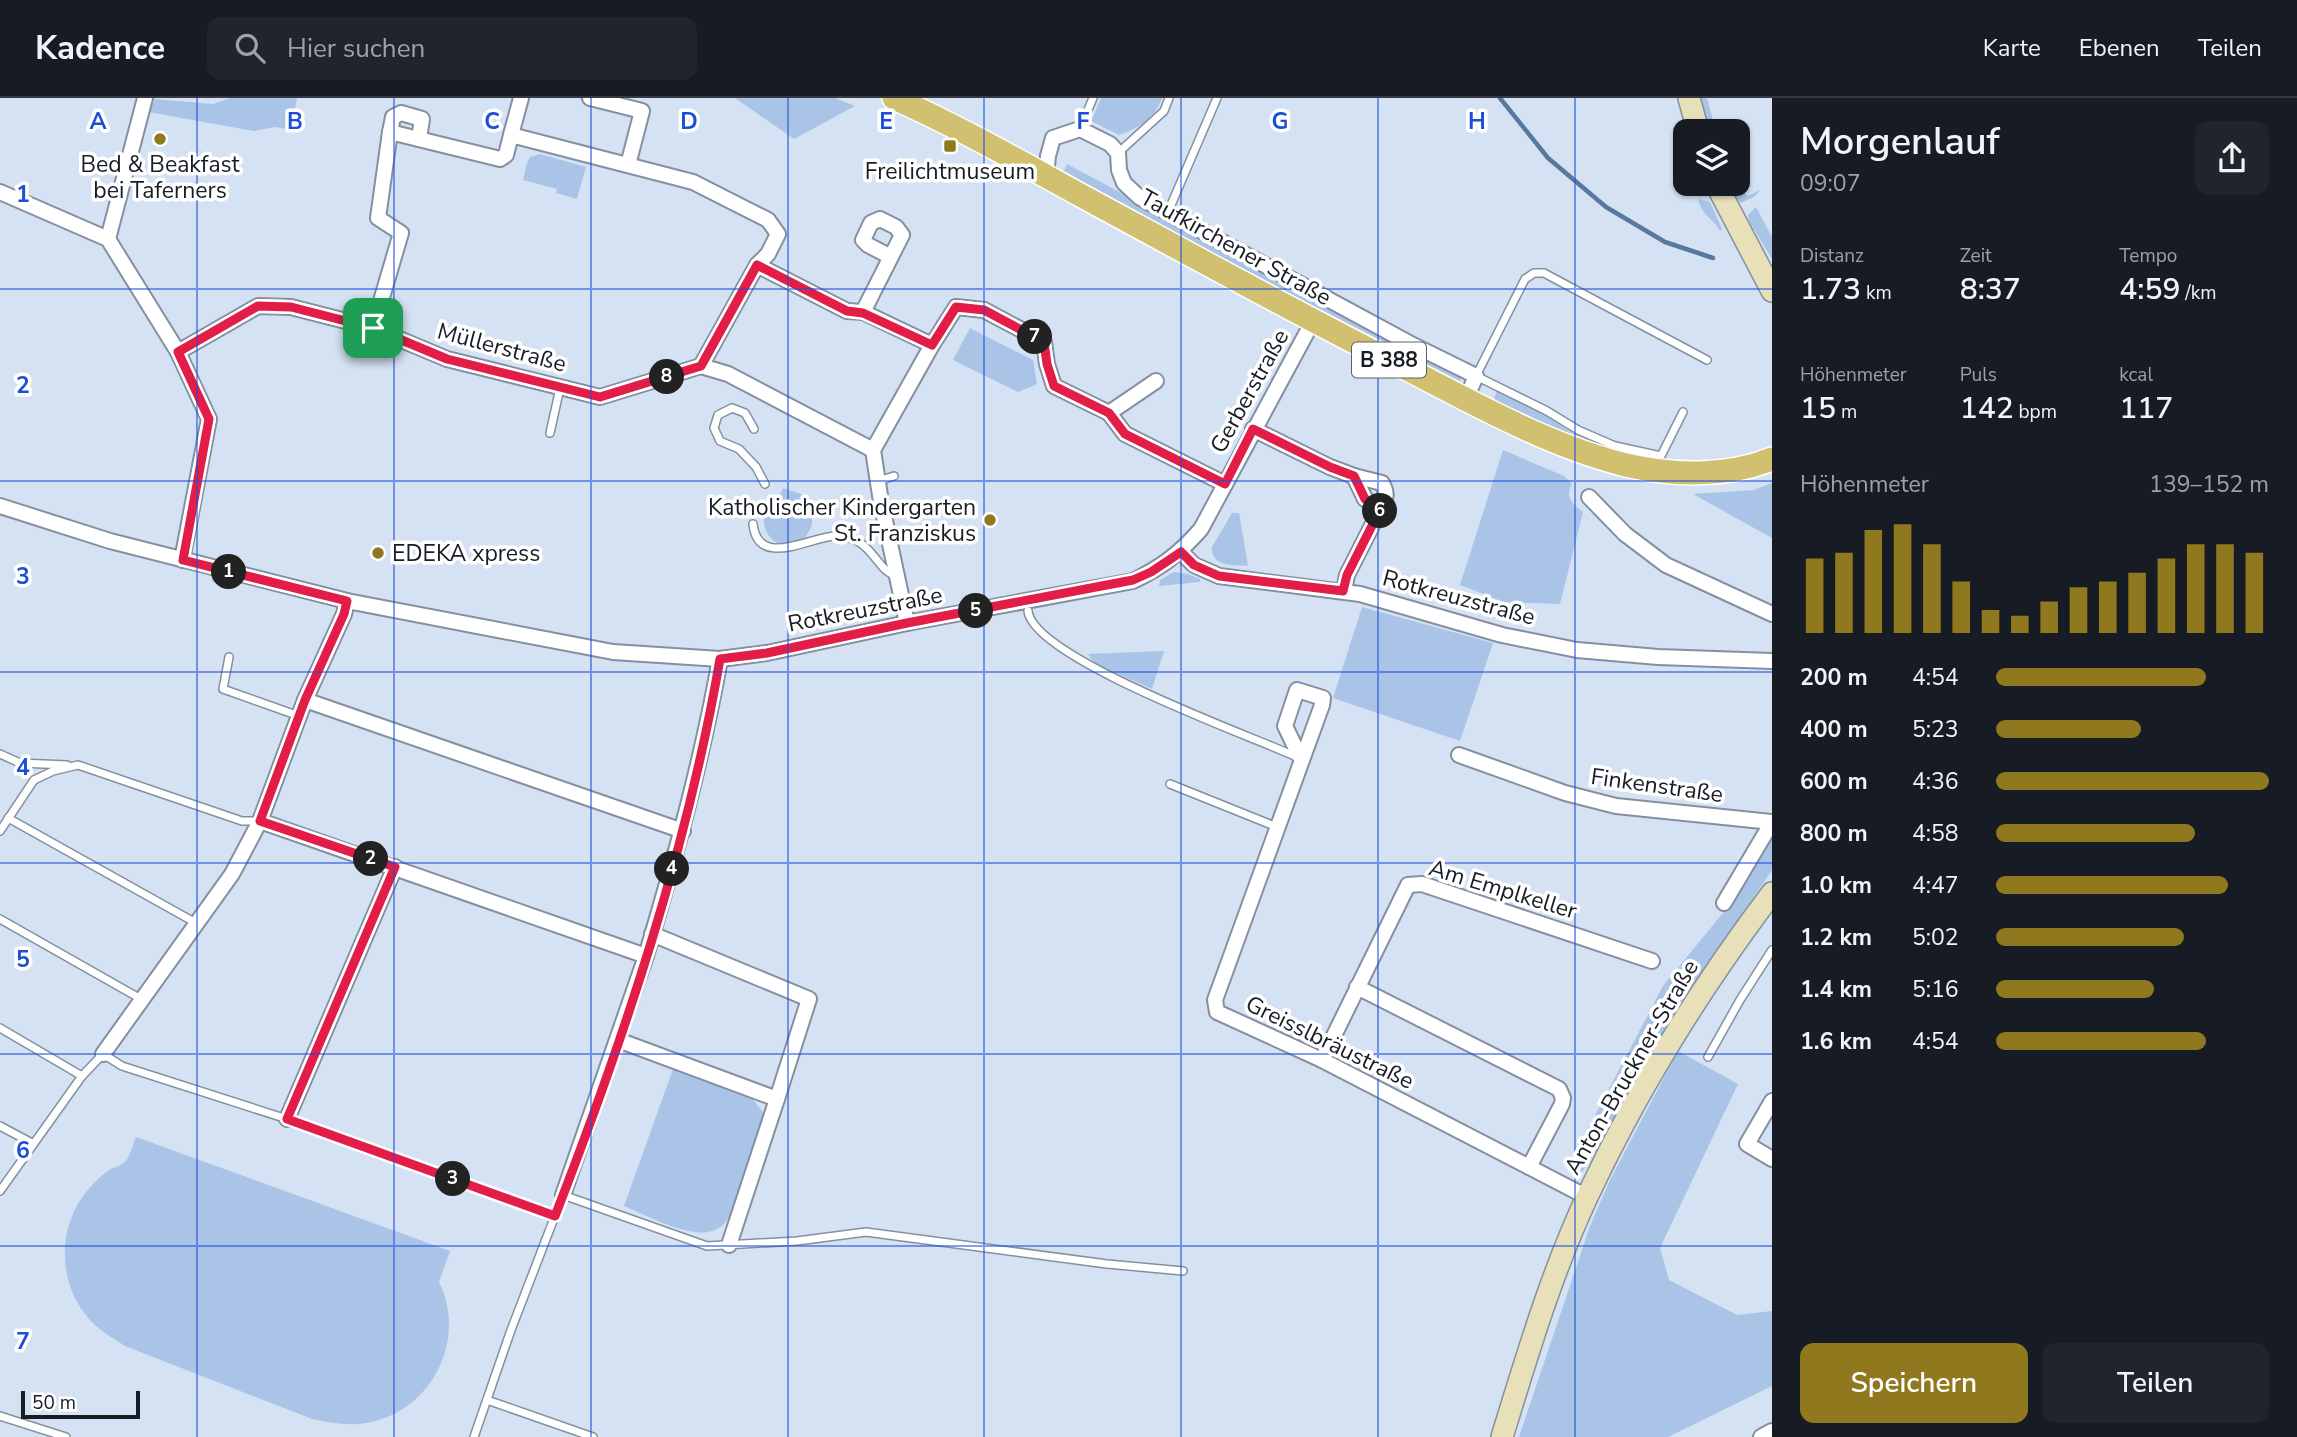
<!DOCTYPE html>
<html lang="de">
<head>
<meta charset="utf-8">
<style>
	body { margin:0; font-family:"Nunito Sans",sans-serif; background:#20242c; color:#f1f3f6; height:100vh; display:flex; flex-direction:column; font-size:26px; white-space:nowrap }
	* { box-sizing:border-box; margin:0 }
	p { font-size:23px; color:#9ea1a6 }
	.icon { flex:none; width:38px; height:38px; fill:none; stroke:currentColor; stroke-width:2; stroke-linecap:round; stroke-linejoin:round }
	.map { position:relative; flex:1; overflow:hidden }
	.side { display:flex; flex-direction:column; background:#171b24; width:525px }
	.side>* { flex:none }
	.tools { position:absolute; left:1673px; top:21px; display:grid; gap:14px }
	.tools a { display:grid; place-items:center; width:77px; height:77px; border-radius:14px; background:#171b24; box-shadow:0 2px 5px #0004; font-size:35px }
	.scale { position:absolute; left:21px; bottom:18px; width:119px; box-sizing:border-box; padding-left:7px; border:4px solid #181d23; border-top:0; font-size:19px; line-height:24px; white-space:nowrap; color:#181d23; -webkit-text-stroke:5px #fff; paint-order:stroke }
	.pin { position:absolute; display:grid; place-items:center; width:60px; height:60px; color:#fff; margin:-30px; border-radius:14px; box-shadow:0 4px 10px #0006 }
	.km { position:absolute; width:35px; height:35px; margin:-18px; border-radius:50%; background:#222; color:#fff; font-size:19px; line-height:35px; text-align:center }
	.round { display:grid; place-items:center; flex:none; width:74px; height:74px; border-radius:14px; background:#20242c }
	.headline { display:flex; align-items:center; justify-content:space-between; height:119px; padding:0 28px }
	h1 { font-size:38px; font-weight:600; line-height:52px }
	.metrics { display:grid; grid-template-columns:repeat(3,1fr); gap:10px; height:119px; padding:7px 28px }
	.metrics div { display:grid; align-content:center }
	.metrics b { font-size:30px; font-weight:600 }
	.metrics small { font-size:19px; font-weight:400 }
	.metrics p { font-size:19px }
	.chart { height:196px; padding:14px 28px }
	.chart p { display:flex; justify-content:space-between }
	.chart svg { width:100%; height:126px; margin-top:7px; stroke:#8f781d; stroke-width:6 }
	.button { display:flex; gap:14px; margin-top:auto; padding:14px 28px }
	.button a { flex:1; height:80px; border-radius:14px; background:#8f781d; color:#fff; font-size:28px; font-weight:600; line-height:80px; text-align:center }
	.button a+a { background:#20242c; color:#f1f3f6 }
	ul { padding:0 28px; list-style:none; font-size:23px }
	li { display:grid; grid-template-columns:112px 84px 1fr; align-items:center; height:52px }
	li i { height:18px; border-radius:9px; background:#8f781d }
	header { display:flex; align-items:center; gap:42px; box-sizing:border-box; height:98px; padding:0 35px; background:#171b24; border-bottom:2px solid #363941 }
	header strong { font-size:33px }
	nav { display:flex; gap:38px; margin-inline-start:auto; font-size:24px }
	.search { width:490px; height:63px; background:#20242c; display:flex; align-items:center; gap:18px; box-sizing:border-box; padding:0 24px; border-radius:14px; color:#9ea1a6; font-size:26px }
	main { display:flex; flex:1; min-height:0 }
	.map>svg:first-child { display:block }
	.green { fill:#a9c4e7 }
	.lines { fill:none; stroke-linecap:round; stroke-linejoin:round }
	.stream { stroke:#59789f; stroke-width:4.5 }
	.service-casing { stroke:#84909f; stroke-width:10 }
	.minor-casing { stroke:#84909f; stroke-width:18 }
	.secondary-casing { stroke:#84909f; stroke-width:24 }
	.primary-casing { stroke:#fff; stroke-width:26 }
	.service { stroke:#fff; stroke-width:7 }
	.minor { stroke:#fff; stroke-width:14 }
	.secondary { stroke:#e8e0b8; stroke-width:21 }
	.primary { stroke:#d2c071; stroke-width:23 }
	.route-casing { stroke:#fff; stroke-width:14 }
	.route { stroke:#e11d48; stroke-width:9 }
	.grid { fill:none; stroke:#1d4ed8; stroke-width:2; stroke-opacity:0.55 }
	.poi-dot { fill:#8f781d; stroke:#fff; stroke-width:2.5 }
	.labels { text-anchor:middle; stroke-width:7; stroke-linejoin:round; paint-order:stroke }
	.shield { fill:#fff; stroke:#5d6165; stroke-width:2 }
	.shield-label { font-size:21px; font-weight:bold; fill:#181d23 }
	.poi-label { font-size:23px; fill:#181d23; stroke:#fff }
	.street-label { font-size:23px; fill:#181d23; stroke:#fff }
	.grid-label { font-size:23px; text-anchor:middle; font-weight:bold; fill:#1d4ed8; stroke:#fff; stroke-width:7; stroke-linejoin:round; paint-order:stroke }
</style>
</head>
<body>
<header>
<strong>Kadence</strong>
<div class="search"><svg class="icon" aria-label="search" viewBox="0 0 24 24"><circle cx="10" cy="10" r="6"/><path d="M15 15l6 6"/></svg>Hier suchen</div>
<nav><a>Karte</a><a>Ebenen</a><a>Teilen</a></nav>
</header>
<main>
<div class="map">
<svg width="1772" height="1339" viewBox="0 0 1772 1339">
	<rect width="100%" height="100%" fill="#d5e2f3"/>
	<g class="green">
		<polygon points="230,0 297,0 291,32 275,29 254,33 148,14 155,1 213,6"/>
		<polygon points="735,0 835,0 855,8 794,41"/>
		<path d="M1101,0H1162C1154,21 1139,30 1119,37L1091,23Z"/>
		<polygon points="1697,0 1707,0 1716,33 1707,33"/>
		<polygon points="540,56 586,69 577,101 556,95 557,91 523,82 527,65 530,59"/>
		<polygon points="1067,66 1463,277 1460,283 1074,85 1062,77"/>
		<polygon points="1727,86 1737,86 1747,98 1760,92 1754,99 1741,105 1734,99"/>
		<path d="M1698,101L1710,104L1722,131L1720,133C1712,119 1702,118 1698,101Z"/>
		<polygon points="1756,109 1772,139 1772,161 1749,123 1748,117"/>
		<polygon points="970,230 1033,262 1037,286 1018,294 953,262"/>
		<polygon points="1497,293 1545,317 1572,335 1615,352 1664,365 1583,345 1497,306 1494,299"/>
		<path d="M1503,352L1564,378L1572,386C1565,399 1572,406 1583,414L1560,506L1504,504L1460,487Z"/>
		<polygon points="1772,385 1772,440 1693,396 1754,392"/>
		<path d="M783,390L810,399C807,411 816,419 810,431C797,462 752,446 767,406L780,396Z"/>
		<path d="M1232,415H1239L1248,468C1233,467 1211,469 1212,449Z"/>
		<polygon points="1174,474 1188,476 1200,481 1200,484 1159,488 1160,482"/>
		<polygon points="1362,509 1493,545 1460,643 1333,600"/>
		<polygon points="1164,553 1152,591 1094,565 1088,556"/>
		<polygon points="1772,739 1772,772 1682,905 1589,1065 1580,1076 1574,1078 1578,1050 1663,888 1741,793"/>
		<polygon points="1678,953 1738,986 1660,1150 1669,1182 1737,1217 1772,1213 1772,1288 1668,1339 1519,1339 1590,1128 1610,1082"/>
		<path d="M673,971L751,999L765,1017L763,1029C754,1053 739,1107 725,1125C718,1133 705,1136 695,1134C671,1131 646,1117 624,1108Z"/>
		<path d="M136,1039L450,1153L439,1184C467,1240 433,1311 371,1324C351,1329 332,1325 312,1321L125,1248C113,1240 100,1233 90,1222C58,1187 56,1130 87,1093C94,1085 101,1077 111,1071C115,1069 122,1067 125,1064C130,1058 133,1046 136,1039Z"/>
	</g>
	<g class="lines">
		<polyline class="stream" points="1500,0 1548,60 1606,109 1665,144 1713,160"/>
		<defs>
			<g id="service">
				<polyline points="1080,31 1093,0"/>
				<polyline points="1118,55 1164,13 1169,0"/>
				<polyline points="1168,114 1217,0"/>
				<polyline points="1683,314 1661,358 1615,348 1578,332 1547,313 1476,278 1525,181 1534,175 1544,175 1707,262"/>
				<polyline points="754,331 745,315 732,310 718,317 714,330 720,343 739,351 756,369 765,386"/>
				<polyline points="550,335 560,290"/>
				<polyline points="878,383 894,378"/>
				<path d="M753,426C758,472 811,438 836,438C873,438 875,473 897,478"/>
				<polyline points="871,431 887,431"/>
				<path d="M1028,513C1033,560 1251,638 1297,659"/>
				<polyline points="229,559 223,591 299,618"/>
				<polyline points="0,656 20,665 67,667"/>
				<polyline points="1170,686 1277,729"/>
				<polyline points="8,720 196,825"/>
				<polyline points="0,733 34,682 53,673 78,667 242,723 260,723"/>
				<polyline points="0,821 141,901"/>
				<polyline points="0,930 82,978"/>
				<polyline points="1708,959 1740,902 1772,852"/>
				<polyline points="0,1028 32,1045"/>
				<polyline points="0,1093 82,978 103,956 122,968 287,1021 555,1118"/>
				<polyline points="487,1302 593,1339"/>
				<polyline points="0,1318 66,1339"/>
				<polyline points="474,1339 511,1232 563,1097 707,1148 797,1143 866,1134 1107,1166 1183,1173"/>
			</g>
			<g id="minor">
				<polyline points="590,0 642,13 628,67"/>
				<polyline points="390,34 393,19 401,15 422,21 419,41"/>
				<polyline points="511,37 521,0"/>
				<polyline points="1046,78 1048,58 1053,40 1080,31 1110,46 1118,55 1119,72 1124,85 1139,99 1409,245 1476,278 1466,301"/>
				<polyline points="0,94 108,141 178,254 209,321 182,462"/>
				<polyline points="108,141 145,0"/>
				<polyline points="863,214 902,137 896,129 880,121 871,125 863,142 868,147 891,159"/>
				<polyline points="373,230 401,135 378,120 390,34 500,61 506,57 511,37 693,84 768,122 778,136 768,156 757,167 847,213 863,214 932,247 956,209 984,212 1044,244 1047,266 1054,288 1109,315 1125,336 1225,386"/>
				<polyline points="178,254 258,208 291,209 373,230 447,261 600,299 701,268 728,276 873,352"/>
				<polyline points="701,268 757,167"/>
				<polyline points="1109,315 1156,283"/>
				<polyline points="1253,331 1330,369 1354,378"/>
				<polyline points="873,352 881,404 907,525"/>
				<polyline points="873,352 932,247"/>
				<polyline points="1589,399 1625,436 1666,467 1772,516"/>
				<path d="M0,408L110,443L347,503L613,554L720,561L767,555L907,525L1133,483C1162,469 1180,455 1201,431L1313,223"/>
				<polyline points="1181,454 1194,467 1219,478 1360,496 1502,537 1577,552 1658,559 1772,563"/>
				<path d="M1344,493L1347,477L1381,410C1386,400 1388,396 1382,385L1354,378L1365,401L1381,410"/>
				<polyline points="305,602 683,733"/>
				<polyline points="1459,657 1565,695 1616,708 1772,724"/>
				<polyline points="1301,661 1285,628 1297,592 1323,600 1322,607 1215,902 1217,914 1322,962 1587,1099"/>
				<polyline points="260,723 305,602 344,516 347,503"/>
				<polyline points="1724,805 1772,724"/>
				<polyline points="652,836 809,901 777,1001"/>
				<path d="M646,858C675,760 702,662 720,561"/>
				<polyline points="1357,889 1559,991 1563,1000 1562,1006 1529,1069"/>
				<polyline points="618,942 777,1001 729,1147"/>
				<polyline points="103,956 232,776 260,723 646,858 563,1097"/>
				<polyline points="1322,962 1408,787 1422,786 1652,863"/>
				<polyline points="1772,1003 1747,1046 1772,1061"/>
				<polyline points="287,1021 395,769"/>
				<polyline points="1761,1339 1772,1333"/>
			</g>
			<g id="secondary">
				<polyline points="1689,0 1698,33"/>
				<polyline points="1716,86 1772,193"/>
				<path d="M1502,1339C1527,1258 1551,1176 1587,1099C1637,992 1701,889 1772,795"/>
			</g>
			<path id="primary" d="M894,0C959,29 1020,64 1082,98C1191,157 1298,216 1409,272C1479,308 1550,348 1626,367C1673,378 1728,379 1772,361"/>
		</defs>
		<use href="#service" class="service-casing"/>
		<use href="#minor" class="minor-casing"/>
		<use href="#secondary" class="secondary-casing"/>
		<use href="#primary" class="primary-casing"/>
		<use href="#service" class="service"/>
		<use href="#minor" class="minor"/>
		<use href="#secondary" class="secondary"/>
		<use href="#primary" class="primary"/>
	</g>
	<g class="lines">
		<defs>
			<path id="route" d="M757,167L847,213L863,215L932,247L956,209L984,212L1044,244L1047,266L1054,288L1109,315L1125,336L1225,386L1253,331L1330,369L1354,378L1365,401L1381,410L1347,477L1343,493L1219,478L1194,467L1181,454L1151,474L1133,482L907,525L767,555L720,561C687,752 625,938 555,1118L287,1021L395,769L260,723L305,602L344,516L347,503L183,462L209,321L178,254L258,208L291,209L373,230L447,261L600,299L701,268Z"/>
		</defs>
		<use href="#route" class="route-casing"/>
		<use href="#route" class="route"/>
	</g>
	<path class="grid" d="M197,0V1339M394,0V1339M591,0V1339M788,0V1339M984,0V1339M1181,0V1339M1378,0V1339M1575,0V1339M0,191H1772M0,383H1772M0,574H1772M0,765H1772M0,956H1772M0,1148H1772"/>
	<g class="poi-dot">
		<circle cx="160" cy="41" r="7"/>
		<rect x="943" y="41" width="14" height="14" rx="3.5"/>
		<circle cx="990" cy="422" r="7"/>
		<circle cx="378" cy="455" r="7"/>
	</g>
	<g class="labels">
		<rect class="shield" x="1352" y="244.5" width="74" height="35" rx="5"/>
		<g class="shield-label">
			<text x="1389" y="269">B 388</text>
		</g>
		<g class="poi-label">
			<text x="160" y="74">Bed &amp; Beakfast<tspan x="160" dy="26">bei Taferners</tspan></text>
			<text x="950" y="81">Freilichtmuseum</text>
			<text x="976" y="417" text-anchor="end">Katholischer Kindergarten<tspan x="976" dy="26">St. Franziskus</tspan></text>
			<text x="392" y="463" text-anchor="start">EDEKA xpress</text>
		</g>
		<g class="street-label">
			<text transform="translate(1236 149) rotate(29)" y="8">Taufkirchener Straße</text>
			<text transform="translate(502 249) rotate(15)" y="8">Müllerstraße</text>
			<text transform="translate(1249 293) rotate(-61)" y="8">Gerberstraße</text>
			<text transform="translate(1459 499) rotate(15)" y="8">Rotkreuzstraße</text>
			<text transform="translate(865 511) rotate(-11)" y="8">Rotkreuzstraße</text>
			<text transform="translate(1657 687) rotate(8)" y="8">Finkenstraße</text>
			<text transform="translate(1503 791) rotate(17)" y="8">Am Emplkeller</text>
			<text transform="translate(1330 944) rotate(26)" y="8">Greisslbräustraße</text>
			<text transform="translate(1631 969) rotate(-60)" y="8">Anton-Bruckner-Straße</text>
		</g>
	</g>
	<g class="grid-label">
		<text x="98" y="31">A</text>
		<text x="295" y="31">B</text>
		<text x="492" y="31">C</text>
		<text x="689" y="31">D</text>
		<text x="886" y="31">E</text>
		<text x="1083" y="31">F</text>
		<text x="1280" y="31">G</text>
		<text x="1477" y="31">H</text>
		<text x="23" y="104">1</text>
		<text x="23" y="295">2</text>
		<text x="23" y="486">3</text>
		<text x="23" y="677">4</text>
		<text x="23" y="869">5</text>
		<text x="23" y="1060">6</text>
		<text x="23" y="1251">7</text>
	</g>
</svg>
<div class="tools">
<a><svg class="icon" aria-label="layers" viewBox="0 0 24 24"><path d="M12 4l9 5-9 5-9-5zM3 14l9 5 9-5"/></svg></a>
</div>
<div class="scale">50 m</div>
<div class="pin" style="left:373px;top:230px;background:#1e9e55"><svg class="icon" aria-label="arrive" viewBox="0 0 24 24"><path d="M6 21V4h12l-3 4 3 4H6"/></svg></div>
<b class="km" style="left:229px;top:474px">1</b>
<b class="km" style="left:371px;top:761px">2</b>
<b class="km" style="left:453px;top:1081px">3</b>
<b class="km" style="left:672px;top:771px">4</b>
<b class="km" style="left:976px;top:513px">5</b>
<b class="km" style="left:1380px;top:413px">6</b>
<b class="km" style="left:1035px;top:239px">7</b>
<b class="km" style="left:667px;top:279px">8</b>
</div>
<section class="side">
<div class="headline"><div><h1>Morgenlauf</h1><p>09:07</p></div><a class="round"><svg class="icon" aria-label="share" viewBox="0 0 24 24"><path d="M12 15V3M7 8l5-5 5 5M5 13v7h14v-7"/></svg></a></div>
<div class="metrics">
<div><p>Distanz</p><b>1.73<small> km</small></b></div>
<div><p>Zeit</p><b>8:37</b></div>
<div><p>Tempo</p><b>4:59<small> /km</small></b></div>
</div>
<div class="metrics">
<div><p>Höhenmeter</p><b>15<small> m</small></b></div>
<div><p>Puls</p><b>142<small> bpm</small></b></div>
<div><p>kcal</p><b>117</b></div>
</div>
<div class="chart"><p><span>Höhenmeter</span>139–152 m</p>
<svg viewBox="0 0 160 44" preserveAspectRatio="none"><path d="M5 44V18M15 44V16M25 44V8M35 44V6M45 44V13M55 44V26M65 44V36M75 44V38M85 44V33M95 44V28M105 44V26M115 44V23M125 44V18M135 44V13M145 44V13M155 44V16"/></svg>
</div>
<ul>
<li><b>200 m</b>4:54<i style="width:77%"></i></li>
<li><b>400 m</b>5:23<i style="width:53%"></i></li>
<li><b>600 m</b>4:36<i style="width:100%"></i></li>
<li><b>800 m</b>4:58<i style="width:73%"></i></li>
<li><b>1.0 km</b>4:47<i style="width:85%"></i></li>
<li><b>1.2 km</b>5:02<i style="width:69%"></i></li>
<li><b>1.4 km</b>5:16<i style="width:58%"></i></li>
<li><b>1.6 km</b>4:54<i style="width:77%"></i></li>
</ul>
<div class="button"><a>Speichern</a><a>Teilen</a></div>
</section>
</main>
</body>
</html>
